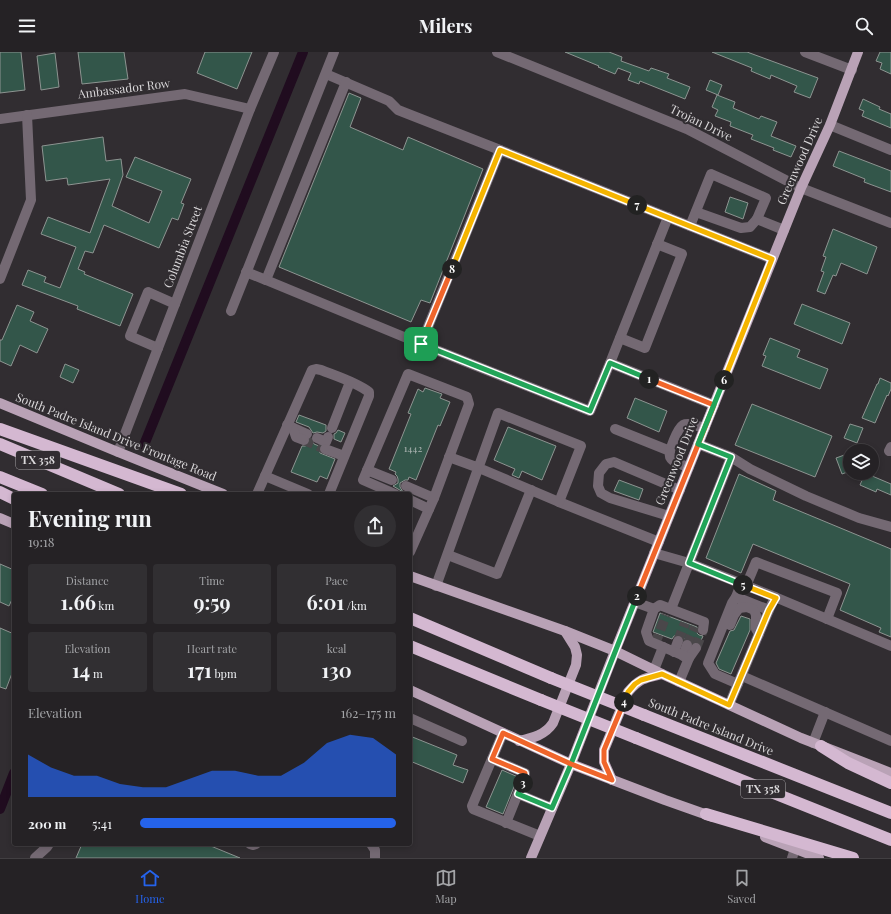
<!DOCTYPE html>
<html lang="en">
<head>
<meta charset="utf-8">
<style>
	body { margin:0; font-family:"Playfair Display",serif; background:#312f32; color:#f1f3f6; height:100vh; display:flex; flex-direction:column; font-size:15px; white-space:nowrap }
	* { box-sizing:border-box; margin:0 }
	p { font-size:13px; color:#a3a4a7 }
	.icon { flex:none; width:22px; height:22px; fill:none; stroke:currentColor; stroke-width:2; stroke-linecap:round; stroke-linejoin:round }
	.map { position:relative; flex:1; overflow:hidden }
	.details { position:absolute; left:12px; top:440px; width:400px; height:354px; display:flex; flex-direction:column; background:#252225; border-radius:4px; box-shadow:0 2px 6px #0003,0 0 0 1px #423f42 }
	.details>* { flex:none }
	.buttons { position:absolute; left:843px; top:392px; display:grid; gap:8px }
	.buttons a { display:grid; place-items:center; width:36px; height:36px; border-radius:50%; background:#252225; box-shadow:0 2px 6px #0003,0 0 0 1px #423f42; font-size:20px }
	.pin { position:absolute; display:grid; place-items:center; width:34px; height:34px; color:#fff; margin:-17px; border-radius:8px; box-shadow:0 2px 6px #0006 }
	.km { position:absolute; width:20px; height:20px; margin:-10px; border-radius:50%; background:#222; color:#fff; font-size:11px; line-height:20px; text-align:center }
	.round { display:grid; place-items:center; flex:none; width:42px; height:42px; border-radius:21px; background:#312f32 }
	.summary { display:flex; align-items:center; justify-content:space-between; height:68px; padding:0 16px }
	h1 { font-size:22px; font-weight:700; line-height:30px }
	.stats { display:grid; grid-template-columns:repeat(3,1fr); gap:6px; height:68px; padding:4px 16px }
	.stats div { display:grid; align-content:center; border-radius:4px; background:#312f32; text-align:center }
	.stats b { font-size:20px; font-weight:700 }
	.stats small { font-size:11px; font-weight:400 }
	.stats p { font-size:11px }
	.chart { height:112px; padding:8px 16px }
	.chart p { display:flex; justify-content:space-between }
	.chart svg { width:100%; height:72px; margin-top:4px; fill:#2563eb; opacity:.7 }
	ul { padding:0 16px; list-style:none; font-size:13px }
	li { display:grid; grid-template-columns:64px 48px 1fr; align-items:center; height:30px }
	li i { height:10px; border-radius:5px; background:#2563eb }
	header { display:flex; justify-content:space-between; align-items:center; height:52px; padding:0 16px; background:#252225; font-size:18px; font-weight:700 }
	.menu { display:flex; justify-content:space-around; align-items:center; height:56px; border-top:1px solid #423f42; background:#252225; font-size:11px; color:#a3a4a7 }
	.menu a { display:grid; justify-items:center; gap:2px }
	.menu .selected { color:#2563eb }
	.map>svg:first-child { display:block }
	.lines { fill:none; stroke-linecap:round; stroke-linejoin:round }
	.canal { stroke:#200c1f; stroke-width:10 }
	.building { fill:#33564a; stroke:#8d9491 }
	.minor-tunnel { stroke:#4a474a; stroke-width:10; stroke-dasharray:10 5; stroke-linecap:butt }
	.minor { stroke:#746973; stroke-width:10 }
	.major { stroke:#b9a2b6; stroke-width:10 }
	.highway { stroke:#d4b8d1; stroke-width:12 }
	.highway-bridge { stroke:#d4b8d1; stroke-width:12 }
	.split-1-casing { stroke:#fff; stroke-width:8 }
	.split-2-casing { stroke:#fff; stroke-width:8 }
	.split-3-casing { stroke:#fff; stroke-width:8 }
	.split-4-casing { stroke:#fff; stroke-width:8 }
	.split-5-casing { stroke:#fff; stroke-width:8 }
	.split-6-casing { stroke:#fff; stroke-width:8 }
	.split-7-casing { stroke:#fff; stroke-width:8 }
	.split-8-casing { stroke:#fff; stroke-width:8 }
	.split-9-casing { stroke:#fff; stroke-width:8 }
	.split-1 { stroke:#22a559; stroke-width:5 }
	.split-2 { stroke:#f0652b; stroke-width:5 }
	.split-3 { stroke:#22a559; stroke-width:5 }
	.split-4 { stroke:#f0652b; stroke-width:5 }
	.split-5 { stroke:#f5b400; stroke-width:5 }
	.split-6 { stroke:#22a559; stroke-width:5 }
	.split-7 { stroke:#f5b400; stroke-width:5 }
	.split-8 { stroke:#f5b400; stroke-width:5 }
	.split-9 { stroke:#f0652b; stroke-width:5 }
	.labels { text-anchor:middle; stroke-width:4; stroke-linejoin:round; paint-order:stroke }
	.number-label { font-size:10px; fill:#b0b8b6 }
	.shield { fill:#312d31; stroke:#a7a5a7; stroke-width:1 }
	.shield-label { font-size:11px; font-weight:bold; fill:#dad8da }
	.street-label { font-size:12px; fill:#dad8da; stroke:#312d31 }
</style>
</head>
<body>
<header><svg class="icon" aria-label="menu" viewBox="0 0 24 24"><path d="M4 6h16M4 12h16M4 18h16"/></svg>Milers<svg class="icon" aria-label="search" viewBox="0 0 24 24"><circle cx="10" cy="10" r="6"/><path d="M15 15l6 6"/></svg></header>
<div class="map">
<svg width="891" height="806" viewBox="0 0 891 806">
	<rect width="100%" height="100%" fill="#312d31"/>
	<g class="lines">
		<g class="canal">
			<polyline points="144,393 303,0"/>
			<polyline points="0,757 14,721"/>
		</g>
	</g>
	<g class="building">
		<polygon points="0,0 21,0 25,38 0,41"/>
		<polygon points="78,0 124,0 128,27 82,32"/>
		<polygon points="205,0 252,0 237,37 197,21"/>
		<polygon points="565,0 609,0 622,5 621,9 649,19 651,16 669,22 667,26 690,35 685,47 640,29 639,32 628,28 631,21 618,16 615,22 598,15 599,14"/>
		<polygon points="712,0 747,0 818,26 810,46 794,40 797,34 771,23 770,27 751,19 752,16"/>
		<polygon points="880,0 891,0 891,22 880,17 882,11 876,9"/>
		<polygon points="55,1 59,35 41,38 37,4"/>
		<polygon points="710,28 722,33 718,43 706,38"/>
		<polygon points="349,41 361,46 350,75 403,98 408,85 483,117 430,251 421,248 411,270 279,215"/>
		<polygon points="717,43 735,50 733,56 759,67 761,64 777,70 771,84 796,94 791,105 773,98 774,96 751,87 753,83 730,74 731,70 715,64 718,58 712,55"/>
		<polygon points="863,47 880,55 879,57 891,62 891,76 862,64 864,59 859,57"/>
		<polygon points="103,85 106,109 121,107 123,123 112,154 149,171 162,139 126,125 135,105 191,127 181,151 184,152 178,168 172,166 159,196 104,173 93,201 85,199 78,217 85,220 84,222 133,242 120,274 77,257 78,254 22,233 28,218 46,225 44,230 60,236 76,195 41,182 48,165 90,181 110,127 68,133 67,126 46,129 42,94"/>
		<polygon points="839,99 891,119 891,140 864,130 865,127 833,114"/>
		<polygon points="730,145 748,151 743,167 725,160"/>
		<polygon points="833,177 877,195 867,222 841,211 836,224 833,223 825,242 817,239 824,220 821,219 826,205 823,204"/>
		<polygon points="802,252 850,271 842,292 794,272"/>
		<polygon points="17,253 34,260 30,269 48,277 37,301 20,293 11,314 0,309 0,288 2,288"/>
		<polygon points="770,286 800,298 797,305 828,317 820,337 762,314 766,304 763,303"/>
		<polygon points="65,312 79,318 73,331 60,325"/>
		<polygon points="880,326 891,331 891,337 888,344 887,343 875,371 862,366 877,332 878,332"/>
		<polygon points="425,336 442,342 440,346 450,350 440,374 438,373 416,428 409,425 408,428 405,428 400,431 400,435 403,440 393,434 398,431 398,427 397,424 395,422 396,420 389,417 411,362 408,361 418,337 423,340"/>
		<polygon points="635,346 667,359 659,380 627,366"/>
		<polygon points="752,352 832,384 815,425 735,393"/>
		<polygon points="299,363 326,373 326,379 323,381 317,380 313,381 309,375 296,370"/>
		<polygon points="850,372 863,376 857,391 844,386"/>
		<polygon points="508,375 556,394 542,428 522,419 519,426 512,423 515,417 494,408"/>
		<polygon points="338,378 345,381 341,390 334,387 334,382 336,381"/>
		<polygon points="311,387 314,392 319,394 319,398 320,401 335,407 327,427 320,424 317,430 291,420 302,394 305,394 308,393 310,391"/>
		<polygon points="850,401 850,419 842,422 836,406"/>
		<polygon points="865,421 891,432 891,443 877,437 876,440 860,433"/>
		<polygon points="739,422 776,439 773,448 891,497 891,585 879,580 881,576 840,558 850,532 753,492 741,521 706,506"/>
		<polygon points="619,428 643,437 639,448 614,439"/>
		<polygon points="0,512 14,518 14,543 9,554 0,550"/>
		<polygon points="660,561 697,575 697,581 699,583 703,584 700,591 697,590 693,590 689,587 684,587 683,585 680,583 674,584 672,587 653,580"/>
		<polygon points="741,564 750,567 750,578 731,622 719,617 716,611 730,579 734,578"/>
		<polygon points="0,576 14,582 14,616 6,637 0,635"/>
		<polygon points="410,684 457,703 453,713 468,718 463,731 410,709"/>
		<polygon points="502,718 518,725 503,762 486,755"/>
		<polygon points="82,792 206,792 240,806 76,806"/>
	</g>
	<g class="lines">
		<g class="minor-tunnel">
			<polyline points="304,388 325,397"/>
			<polyline points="678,589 685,571"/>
			<polyline points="655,592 666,563"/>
			<polyline points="687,593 695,575"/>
			<polyline points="696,596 703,578"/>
		</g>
		<g class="minor">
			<polyline points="497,0 687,77 801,136 891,171"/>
			<polyline points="805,0 852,18"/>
			<polyline points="326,22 389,49 398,58 500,98"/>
			<polyline points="346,30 266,228 421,292"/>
			<polyline points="0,67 185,42 250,57"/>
			<polyline points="830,73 891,98"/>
			<polyline points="696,160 741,176 750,175 757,167"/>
			<polyline points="690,174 711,122 766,146 757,167 784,178"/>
			<polyline points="246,220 266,228"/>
			<polyline points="0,227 31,148 27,63"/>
			<polyline points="231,259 334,0"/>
			<polyline points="620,286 645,296 682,202 657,192"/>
			<polyline points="158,296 130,284 148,240 175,252"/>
			<polyline points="610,311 668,165"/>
			<polyline points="714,353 610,311 590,359 421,292 500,98 772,207"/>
			<polyline points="287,373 307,382"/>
			<polyline points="293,376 296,385 304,388"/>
			<polyline points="332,376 350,330"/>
			<polyline points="615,377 670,399"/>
			<polyline points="317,386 326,390 328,385"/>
			<polyline points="698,392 731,405 750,417 806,444 859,466 891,475"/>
			<polyline points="891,395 889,399 891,399"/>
			<polyline points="325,397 344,404"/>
			<polyline points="118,400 250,57 274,0"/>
			<path d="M689,415C683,413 673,411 670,405C668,399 678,376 683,373C689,370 699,375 705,376"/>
			<polyline points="367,418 392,428"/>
			<polyline points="265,424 308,442"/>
			<polyline points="406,434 434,446"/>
			<path d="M257,442L312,318L316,317L321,318C336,324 356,330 369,340V344L329,442"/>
			<polyline points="395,442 363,428 408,322 467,345 469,352 434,446 410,500"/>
			<polyline points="410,448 429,457"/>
			<polyline points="559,450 659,490"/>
			<polyline points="669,464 610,446 601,441 598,434 599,421 606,412 614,410 680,438"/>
			<polyline points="654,501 689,511 775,545"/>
			<polyline points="448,503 497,522 531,438"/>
			<polyline points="436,534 498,361 581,394 559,450 479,416 449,405"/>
			<polyline points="746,534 756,510 837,541 827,567"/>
			<polyline points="736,545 769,558"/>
			<polyline points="635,550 654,557"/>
			<polyline points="671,557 731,405"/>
			<polyline points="730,573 734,563 739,556 747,555 754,558 756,563 756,577 759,582"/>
			<polyline points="674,600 678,589"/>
			<polyline points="683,604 687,593"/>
			<polyline points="689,606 696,596"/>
			<polyline points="654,618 663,595"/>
			<polyline points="742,624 891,689"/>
			<polyline points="679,630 689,606 649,589 646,580 654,557 660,553 704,570 703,578"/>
			<polyline points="738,632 715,622 708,611 732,551 736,545 741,532"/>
			<polyline points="729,653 769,558 775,545 891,594"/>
			<polyline points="410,666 462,689"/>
			<polyline points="503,681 472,754 473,757 540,784"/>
			<polyline points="813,691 825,660"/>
			<polyline points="492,707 525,721 525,724 506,771"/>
			<polyline points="518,742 552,756"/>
			<polyline points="250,792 253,793 256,792"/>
			<polyline points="371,792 375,798 375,806"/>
			<polyline points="35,806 47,795 49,792"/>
			<polyline points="792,806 795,797"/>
		</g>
		<g class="major">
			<polyline points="0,351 118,400 223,442"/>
			<polyline points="0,466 14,472"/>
			<polyline points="410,524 565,579 615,599 662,622 801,686 891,721"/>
			<polyline points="410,638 571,712 665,748 713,765"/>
			<path d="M519,689C533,686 545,683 553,671L576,613L577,603L575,595L565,579"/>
			<path d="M612,728L604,710V698L628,640C640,626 645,626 662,622"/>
			<polyline points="765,785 819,806"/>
			<polyline points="531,806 571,712 615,599 801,136 830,73 858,0"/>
		</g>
		<g class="highway">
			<polyline points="0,377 181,442"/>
			<polyline points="0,392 119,442"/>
			<polyline points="0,425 42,442"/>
			<polyline points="0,440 14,447"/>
			<polyline points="410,566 551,626"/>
			<polyline points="410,594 541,648"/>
			<polyline points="644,663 891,761"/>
			<polyline points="636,686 891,788"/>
			<polyline points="821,694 848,711 891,731"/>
			<polyline points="706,762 853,806"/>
		</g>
		<g class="highway-bridge">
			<polyline points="551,626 644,663"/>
			<polyline points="541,648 636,686"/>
		</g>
	</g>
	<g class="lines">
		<defs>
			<polyline id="split-1" points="421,292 590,359 610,311 649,327"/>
			<polyline id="split-2" points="637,544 714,353 649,327"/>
			<polyline id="split-3" points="523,731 518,742 552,756 571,712 637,544"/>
			<polyline id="split-4" points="523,731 525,724 525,721 492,707 503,681 571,712 612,728 604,710 604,698 624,650"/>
			<polyline id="split-5" points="624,650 628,640 635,632 641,628 662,622 729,653 769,558 776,546 743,533"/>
			<polyline id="split-6" points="724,328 698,392 731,405 689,511 743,533"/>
			<polyline id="split-7" points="637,153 772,207 724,328"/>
			<polyline id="split-8" points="452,217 500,98 637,153"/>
			<polyline id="split-9" points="421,292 452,217"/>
		</defs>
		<use href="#split-1" class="split-1-casing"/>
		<use href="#split-2" class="split-2-casing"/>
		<use href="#split-3" class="split-3-casing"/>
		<use href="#split-4" class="split-4-casing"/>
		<use href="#split-5" class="split-5-casing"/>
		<use href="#split-6" class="split-6-casing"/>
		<use href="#split-7" class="split-7-casing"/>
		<use href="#split-8" class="split-8-casing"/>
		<use href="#split-9" class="split-9-casing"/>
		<use href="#split-1" class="split-1"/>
		<use href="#split-2" class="split-2"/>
		<use href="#split-3" class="split-3"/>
		<use href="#split-4" class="split-4"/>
		<use href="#split-5" class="split-5"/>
		<use href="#split-6" class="split-6"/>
		<use href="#split-7" class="split-7"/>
		<use href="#split-8" class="split-8"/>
		<use href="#split-9" class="split-9"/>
	</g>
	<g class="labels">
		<g class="number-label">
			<text x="413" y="400">1442</text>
		</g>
		<g class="shield">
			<rect x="16" y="399" width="44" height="18" rx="3"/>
			<rect x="741" y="728" width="44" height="18" rx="3"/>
		</g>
		<g class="shield-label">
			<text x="38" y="412">TX 358</text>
			<text x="763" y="741">TX 358</text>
		</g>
		<g class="street-label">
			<text transform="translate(124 37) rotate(-7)" y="4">Ambassador Row</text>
			<text transform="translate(701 71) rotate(26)" y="4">Trojan Drive</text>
			<text transform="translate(800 109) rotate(-66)" y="4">Greenwood Drive</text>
			<text transform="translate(183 195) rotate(-69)" y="4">Columbia Street</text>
			<text transform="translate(116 385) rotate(22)" y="4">South Padre Island Drive Frontage Road</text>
			<text transform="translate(677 409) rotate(-68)" y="4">Greenwood Drive</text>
			<text transform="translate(711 675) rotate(22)" y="4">South Padre Island Drive</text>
		</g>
	</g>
</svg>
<div class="buttons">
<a><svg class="icon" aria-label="layers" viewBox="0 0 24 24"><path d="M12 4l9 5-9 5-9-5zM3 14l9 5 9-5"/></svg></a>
</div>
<div class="pin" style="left:421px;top:292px;background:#1e9e55"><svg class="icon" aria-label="arrive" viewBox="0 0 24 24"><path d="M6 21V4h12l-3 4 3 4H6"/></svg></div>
<b class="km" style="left:649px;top:327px">1</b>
<b class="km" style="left:637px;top:544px">2</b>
<b class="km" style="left:523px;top:731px">3</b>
<b class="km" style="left:624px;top:650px">4</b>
<b class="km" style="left:743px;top:533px">5</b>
<b class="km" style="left:724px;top:328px">6</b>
<b class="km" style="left:637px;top:153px">7</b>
<b class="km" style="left:452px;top:217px">8</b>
<section class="details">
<div class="summary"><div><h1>Evening run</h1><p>19:18</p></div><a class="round"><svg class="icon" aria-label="share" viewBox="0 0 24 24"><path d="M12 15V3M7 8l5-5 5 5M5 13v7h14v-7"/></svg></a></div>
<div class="stats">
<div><p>Distance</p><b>1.66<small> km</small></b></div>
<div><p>Time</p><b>9:59</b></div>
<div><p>Pace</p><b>6:01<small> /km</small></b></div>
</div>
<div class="stats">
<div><p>Elevation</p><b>14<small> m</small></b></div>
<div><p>Heart rate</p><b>171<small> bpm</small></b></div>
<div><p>kcal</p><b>130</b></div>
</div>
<div class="chart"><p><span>Elevation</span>162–175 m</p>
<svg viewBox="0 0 160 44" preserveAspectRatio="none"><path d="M0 44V18L10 26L20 31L30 31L40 36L50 38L60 38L70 33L80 28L90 28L100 31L110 31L120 23L130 11L140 6L150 8L160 18V44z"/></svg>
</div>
<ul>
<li><b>200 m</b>5:41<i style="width:100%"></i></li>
</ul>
</section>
</div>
<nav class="menu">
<a class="selected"><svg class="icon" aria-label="home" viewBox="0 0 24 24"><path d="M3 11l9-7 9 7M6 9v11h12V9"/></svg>Home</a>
<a><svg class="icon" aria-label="map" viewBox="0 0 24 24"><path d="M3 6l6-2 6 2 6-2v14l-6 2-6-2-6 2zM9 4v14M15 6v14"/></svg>Map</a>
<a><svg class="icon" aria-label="saved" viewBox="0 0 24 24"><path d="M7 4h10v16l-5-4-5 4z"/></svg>Saved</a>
</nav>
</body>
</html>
